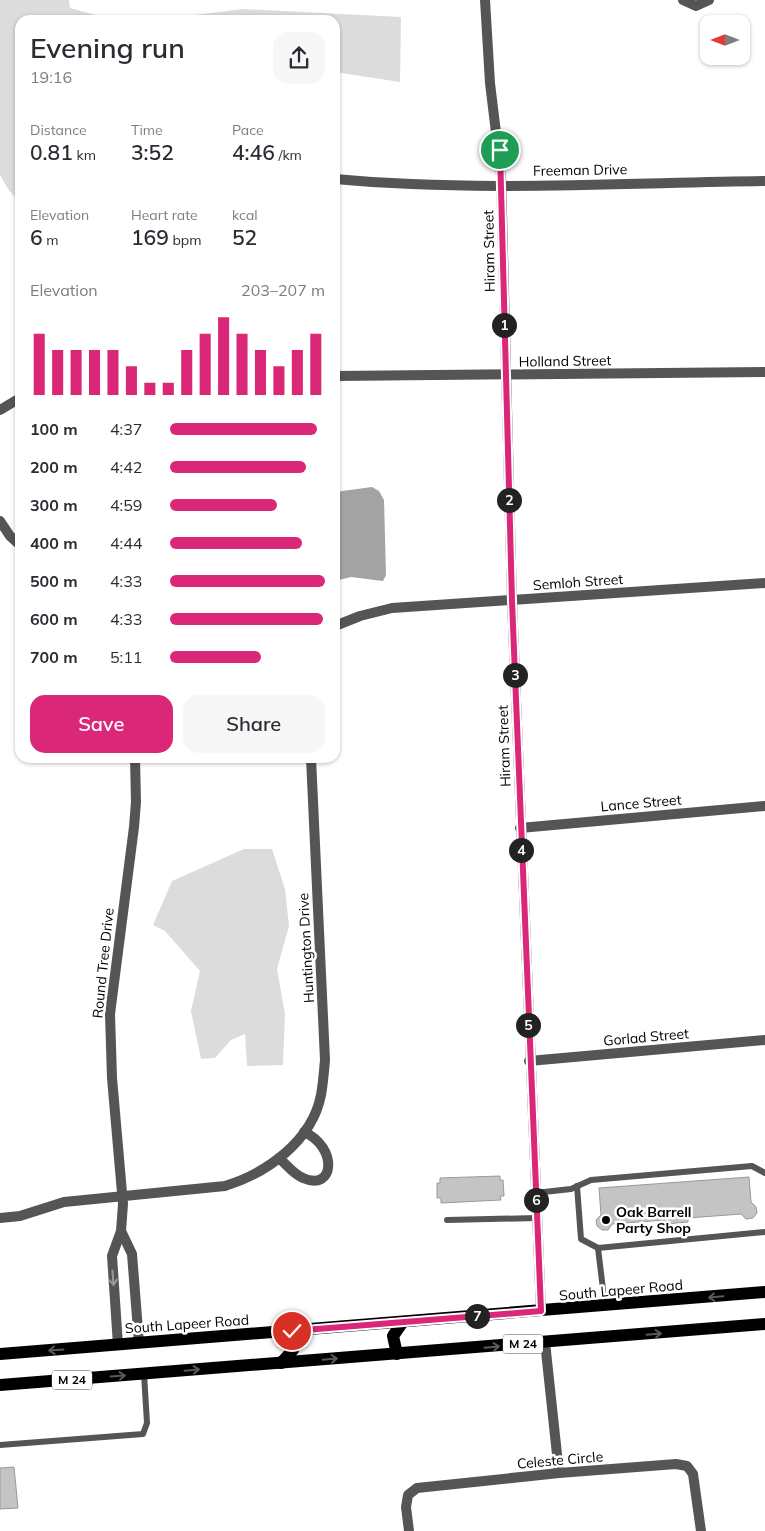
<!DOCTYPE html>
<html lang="en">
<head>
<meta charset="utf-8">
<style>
	body { margin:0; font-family:Mulish,sans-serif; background:#f7f7f7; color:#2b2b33; height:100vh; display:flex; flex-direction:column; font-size:19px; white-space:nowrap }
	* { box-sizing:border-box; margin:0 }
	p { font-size:16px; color:#7c7c81 }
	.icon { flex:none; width:28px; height:28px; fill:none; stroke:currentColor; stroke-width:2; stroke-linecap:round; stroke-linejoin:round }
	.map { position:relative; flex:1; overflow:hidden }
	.panel { position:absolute; left:15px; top:15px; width:325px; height:748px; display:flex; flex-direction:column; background:#fff; border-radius:15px; box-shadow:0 1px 4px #0004 }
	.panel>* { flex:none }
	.needle { width:32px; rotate:270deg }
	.tools { position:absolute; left:700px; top:15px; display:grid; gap:10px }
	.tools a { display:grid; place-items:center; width:50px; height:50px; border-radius:10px; background:#fff; box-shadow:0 1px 4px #0004; font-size:25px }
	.pin { position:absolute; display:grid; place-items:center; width:42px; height:42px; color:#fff; margin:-21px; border:2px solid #fff; border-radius:50%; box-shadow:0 1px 5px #0007 }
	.km { position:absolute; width:25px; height:25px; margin:-12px; border-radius:50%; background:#222; color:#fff; font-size:14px; line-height:25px; text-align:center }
	.round { display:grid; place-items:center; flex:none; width:52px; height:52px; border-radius:15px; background:#f7f7f7 }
	.headline { display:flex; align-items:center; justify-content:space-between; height:85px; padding:0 15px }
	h1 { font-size:28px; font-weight:600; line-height:38px }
	.metrics { display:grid; grid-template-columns:repeat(3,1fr); gap:8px; height:85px; padding:5px 15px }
	.metrics div { display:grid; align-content:center }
	.metrics b { font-size:21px; font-weight:600 }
	.metrics small { font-size:14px; font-weight:400 }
	.metrics p { font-size:14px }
	.chart { height:140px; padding:10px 15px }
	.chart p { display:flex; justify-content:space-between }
	.chart svg { width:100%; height:90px; margin-top:5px; stroke:#db2777; stroke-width:6 }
	.button { display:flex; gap:10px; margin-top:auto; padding:10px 15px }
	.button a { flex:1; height:58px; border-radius:15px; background:#db2777; color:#fff; font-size:20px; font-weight:600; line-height:58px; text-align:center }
	.button a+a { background:#f7f7f7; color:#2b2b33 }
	ul { padding:0 15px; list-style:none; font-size:16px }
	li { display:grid; grid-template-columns:80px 60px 1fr; align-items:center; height:38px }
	li i { height:12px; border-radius:6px; background:#db2777 }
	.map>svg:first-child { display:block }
	.green { fill:#dcdcdc }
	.water { fill:#a3a3a3 }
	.building { fill:#c4c4c4; stroke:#999 }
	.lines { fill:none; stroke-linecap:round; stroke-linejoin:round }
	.lane { stroke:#555; stroke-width:6 }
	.street { stroke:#555; stroke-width:10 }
	.primary { stroke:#000; stroke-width:12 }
	.oneway { stroke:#999 }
	.oneway2 { stroke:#595959 }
	.route-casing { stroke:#fff; stroke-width:10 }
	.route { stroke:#db2777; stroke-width:6 }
	.poi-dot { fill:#000; stroke:#fff; stroke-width:2 }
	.labels { text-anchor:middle; stroke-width:5; stroke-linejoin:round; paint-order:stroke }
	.shield { fill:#fff; stroke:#4c4c4c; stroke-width:1 }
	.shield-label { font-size:12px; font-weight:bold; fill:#000 }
	.street-label { font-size:14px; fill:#000; stroke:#fff }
	.poi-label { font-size:14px; font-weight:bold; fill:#000; stroke:#fff; text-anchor:start }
</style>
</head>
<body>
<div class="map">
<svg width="765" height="1531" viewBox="0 0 765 1531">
	<rect width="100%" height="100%" fill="#fff"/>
	<g class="green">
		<polygon points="0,0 69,0 70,8 114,20 20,20 20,203 8,189 0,175"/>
		<polygon points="243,9 401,17 400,82 335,72 335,20 155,20"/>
		<polygon points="244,849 272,849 285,889 289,926 277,969 285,1014 283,1065 247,1066 245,1034 231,1040 215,1058 201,1059 191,1011 200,971 165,931 153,925 172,881"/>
	</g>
	<polygon class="water" points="372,487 379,491 384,500 386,575 383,581 351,577 335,581 335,492"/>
	<g class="building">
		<polygon points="500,1176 500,1180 503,1180 504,1196 500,1196 501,1200 441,1203 441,1198 437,1198 437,1183 440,1183 440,1178"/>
		<polygon points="749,1177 751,1202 756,1207 757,1213 753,1218 746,1219 741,1214 688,1218 688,1222 666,1224 665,1220 612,1224 608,1230 602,1230 597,1226 596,1220 601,1215 599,1188"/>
		<polygon points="14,1467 18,1508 0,1509 0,1468"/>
	</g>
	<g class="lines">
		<g class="lane">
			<polyline points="577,1186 581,1239 598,1248 605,1306"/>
			<polyline points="535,1193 571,1189 591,1180 752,1166 765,1173"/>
			<polyline points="447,1220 536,1218"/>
			<polyline points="598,1248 765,1232"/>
			<polyline points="0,1445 143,1434 147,1423 144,1374"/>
		</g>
		<g class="street">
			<polyline points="485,0 490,83 501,174 512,601 541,1311"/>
			<polyline points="683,0 696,6 709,0"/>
			<path d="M335,179C477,192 622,183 765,181"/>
			<polyline points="335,376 765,372"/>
			<polyline points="0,410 20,398"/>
			<polyline points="0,521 10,536 20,545"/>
			<polyline points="335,626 360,616 392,608 765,583"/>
			<polyline points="520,828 765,806"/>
			<polyline points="529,1061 765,1040"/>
			<path d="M279,1158C287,1165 293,1174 303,1178C335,1192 338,1147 304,1132"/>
			<path d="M0,1218L20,1216L64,1202L225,1186C267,1173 312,1141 321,1095C323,1084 324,1072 325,1060L311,758"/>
			<polyline points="121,1231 132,1254 139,1343"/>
			<polyline points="545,1342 559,1473"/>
			<polyline points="118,1345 112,1256 121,1231 123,1204 112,1078 110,1014 134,827 136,802 135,758"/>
			<polyline points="409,1531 406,1507 408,1495 417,1488 559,1473 676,1464 687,1466 693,1474 701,1531"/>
		</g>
		<g class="primary">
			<polyline points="0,1354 765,1292"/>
			<polyline points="397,1354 393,1336 402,1323"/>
			<polyline points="281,1363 293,1350 292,1331"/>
			<polyline points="0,1385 765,1324"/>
		</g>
	</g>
	<defs><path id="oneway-shaft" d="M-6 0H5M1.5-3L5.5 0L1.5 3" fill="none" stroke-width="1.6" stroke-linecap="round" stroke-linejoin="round" transform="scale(1.25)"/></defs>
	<use class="oneway" href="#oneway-shaft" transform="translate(113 1278) rotate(86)"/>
	<g class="oneway2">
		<use href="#oneway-shaft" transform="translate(716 1297) rotate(175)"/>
		<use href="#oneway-shaft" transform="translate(654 1334) rotate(-5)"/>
		<use href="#oneway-shaft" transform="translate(492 1347) rotate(-5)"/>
		<use href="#oneway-shaft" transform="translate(56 1350) rotate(176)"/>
		<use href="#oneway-shaft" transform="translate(330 1359) rotate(-5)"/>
		<use href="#oneway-shaft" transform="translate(192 1370) rotate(-5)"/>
		<use href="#oneway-shaft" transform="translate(118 1376) rotate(-4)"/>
	</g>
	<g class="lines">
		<defs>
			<polyline id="route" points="292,1331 541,1311 512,601 500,150"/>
		</defs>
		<use href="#route" class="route-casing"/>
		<use href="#route" class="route"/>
	</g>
	<circle class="poi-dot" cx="606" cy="1220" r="5"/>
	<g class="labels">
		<g class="shield">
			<rect x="503" y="1334.5" width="40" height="19" rx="4"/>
			<rect x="52" y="1370.5" width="40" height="19" rx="4"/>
		</g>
		<g class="shield-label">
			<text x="523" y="1348">M 24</text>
			<text x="72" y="1384">M 24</text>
		</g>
		<g class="street-label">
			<text transform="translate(580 170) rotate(-1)" y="5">Freeman Drive</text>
			<text transform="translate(489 251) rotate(-91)" y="5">Hiram Street</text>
			<text transform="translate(565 361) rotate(-1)" y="5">Holland Street</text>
			<text transform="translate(578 582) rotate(-4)" y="5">Semloh Street</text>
			<text transform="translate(504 746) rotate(-92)" y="5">Hiram Street</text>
			<text transform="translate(641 803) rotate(-5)" y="5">Lance Street</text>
			<text transform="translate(306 948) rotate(-93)" y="5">Huntington Drive</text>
			<text transform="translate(103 963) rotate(-84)" y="5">Round Tree Drive</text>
			<text transform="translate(646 1037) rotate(-5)" y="5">Gorlad Street</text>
			<text transform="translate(621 1290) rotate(-5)" y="5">South Lapeer Road</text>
			<text transform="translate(187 1324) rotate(-4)" y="5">South Lapeer Road</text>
			<text transform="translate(560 1460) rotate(-5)" y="5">Celeste Circle</text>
		</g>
		<g class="poi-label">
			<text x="616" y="1217">Oak Barrell<tspan x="616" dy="16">Party Shop</tspan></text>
		</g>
	</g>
</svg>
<div class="tools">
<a><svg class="needle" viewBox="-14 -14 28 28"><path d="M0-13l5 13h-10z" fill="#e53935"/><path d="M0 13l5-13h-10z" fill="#7c7c81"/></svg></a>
</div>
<div class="pin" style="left:500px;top:150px;background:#1e9e55"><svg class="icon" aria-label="arrive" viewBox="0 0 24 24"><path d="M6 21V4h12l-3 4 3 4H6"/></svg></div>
<div class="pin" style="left:292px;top:1331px;background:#d93025"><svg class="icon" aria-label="check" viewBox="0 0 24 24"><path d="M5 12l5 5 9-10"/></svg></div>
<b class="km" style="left:504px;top:325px">1</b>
<b class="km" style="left:509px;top:500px">2</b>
<b class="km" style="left:515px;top:675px">3</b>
<b class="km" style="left:521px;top:850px">4</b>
<b class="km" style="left:528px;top:1025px">5</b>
<b class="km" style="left:536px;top:1200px">6</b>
<b class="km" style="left:477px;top:1316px">7</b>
<section class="panel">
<div class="headline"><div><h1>Evening run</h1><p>19:16</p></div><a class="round"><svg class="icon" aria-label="share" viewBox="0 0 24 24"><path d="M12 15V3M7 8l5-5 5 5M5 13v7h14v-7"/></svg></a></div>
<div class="metrics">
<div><p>Distance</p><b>0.81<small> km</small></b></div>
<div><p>Time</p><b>3:52</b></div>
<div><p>Pace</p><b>4:46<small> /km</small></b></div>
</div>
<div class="metrics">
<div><p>Elevation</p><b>6<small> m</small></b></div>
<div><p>Heart rate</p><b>169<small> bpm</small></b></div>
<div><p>kcal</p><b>52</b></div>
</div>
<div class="chart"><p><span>Elevation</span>203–207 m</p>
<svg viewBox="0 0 160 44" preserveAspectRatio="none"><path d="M5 44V14M15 44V22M25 44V22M35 44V22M45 44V22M55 44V30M65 44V38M75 44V38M85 44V22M95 44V14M105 44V6M115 44V14M125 44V22M135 44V30M145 44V22M155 44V14"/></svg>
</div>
<ul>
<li><b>100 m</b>4:37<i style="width:95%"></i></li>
<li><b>200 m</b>4:42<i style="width:88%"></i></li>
<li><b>300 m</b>4:59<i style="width:69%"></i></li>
<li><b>400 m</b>4:44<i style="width:85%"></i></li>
<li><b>500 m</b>4:33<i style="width:100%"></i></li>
<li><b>600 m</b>4:33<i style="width:99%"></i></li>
<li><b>700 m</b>5:11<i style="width:59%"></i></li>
</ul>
<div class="button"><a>Save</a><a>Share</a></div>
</section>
</div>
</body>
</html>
